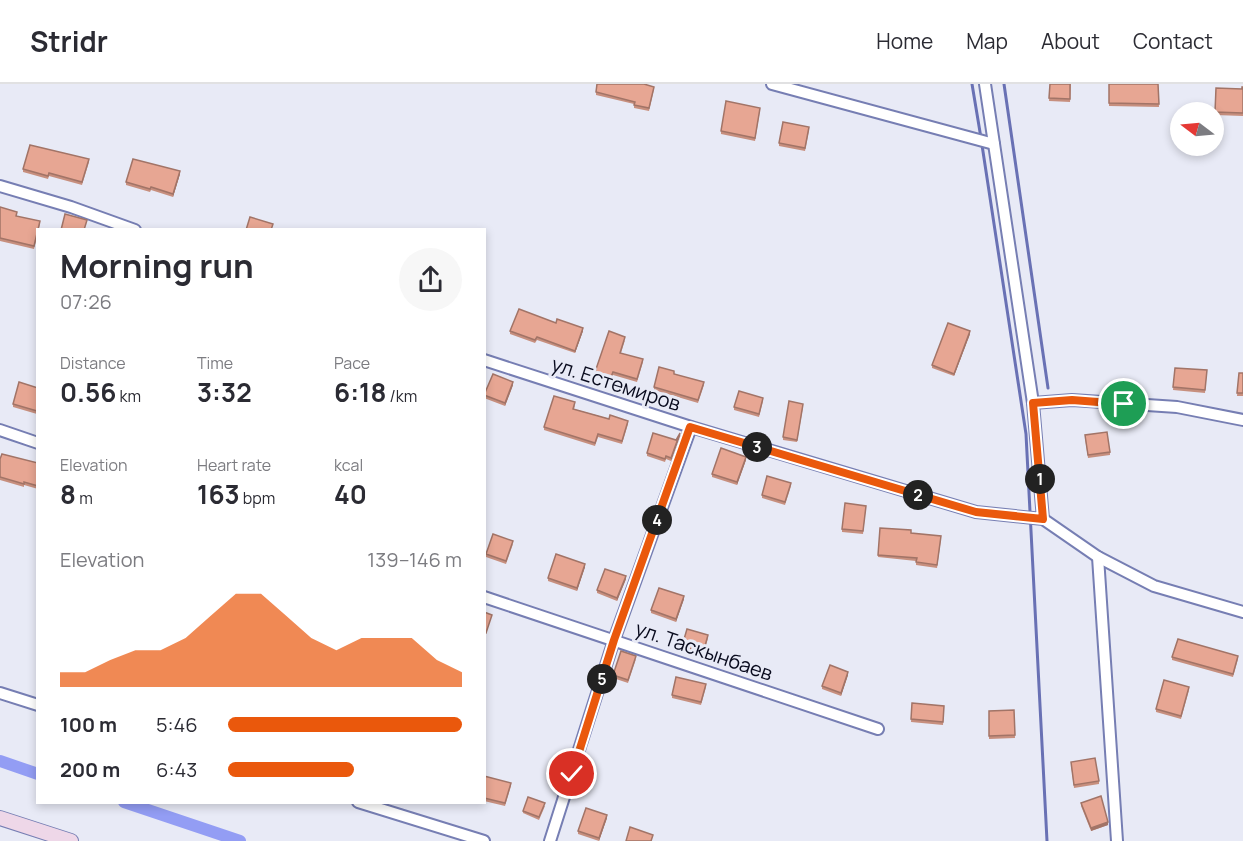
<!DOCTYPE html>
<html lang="en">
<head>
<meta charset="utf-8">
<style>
	body { margin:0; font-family:Manrope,sans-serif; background:#f7f7f7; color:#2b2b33; height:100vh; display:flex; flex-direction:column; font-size:22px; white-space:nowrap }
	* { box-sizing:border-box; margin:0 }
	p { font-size:20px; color:#7c7c81 }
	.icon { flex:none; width:33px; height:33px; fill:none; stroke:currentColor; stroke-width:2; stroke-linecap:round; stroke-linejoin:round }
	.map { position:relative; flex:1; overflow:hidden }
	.drawer { position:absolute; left:36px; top:144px; width:450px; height:576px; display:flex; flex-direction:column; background:#fff; border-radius:0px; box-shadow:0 3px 9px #0003 }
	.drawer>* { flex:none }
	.needle { width:39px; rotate:286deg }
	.tools { position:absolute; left:1170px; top:18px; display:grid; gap:12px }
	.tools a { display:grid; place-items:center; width:54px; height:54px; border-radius:50%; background:#fff; box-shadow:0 3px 9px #0003; font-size:30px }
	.pin { position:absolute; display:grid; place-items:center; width:51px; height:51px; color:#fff; margin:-26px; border:3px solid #fff; border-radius:50%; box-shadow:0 2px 6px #0007 }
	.km { position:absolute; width:30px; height:30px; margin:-15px; border-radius:50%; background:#222; color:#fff; font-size:16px; line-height:30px; text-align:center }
	.round { display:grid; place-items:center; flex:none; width:63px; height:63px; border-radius:32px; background:#f7f7f7 }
	.summary { display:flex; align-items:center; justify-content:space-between; height:102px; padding:0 24px }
	h1 { font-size:33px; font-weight:700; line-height:45px }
	.stats { display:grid; grid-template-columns:repeat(3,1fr); gap:9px; height:102px; padding:6px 24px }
	.stats div { display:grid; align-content:center }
	.stats b { font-size:26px; font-weight:700 }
	.stats small { font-size:16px; font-weight:400 }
	.stats p { font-size:16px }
	.chart { height:168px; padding:12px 24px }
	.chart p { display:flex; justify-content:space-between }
	.chart svg { width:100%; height:108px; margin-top:6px; fill:#ea580c; opacity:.7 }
	ul { padding:0 24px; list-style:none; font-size:20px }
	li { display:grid; grid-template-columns:96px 72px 1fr; align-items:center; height:45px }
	li i { height:15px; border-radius:8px; background:#ea580c }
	header { display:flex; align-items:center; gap:36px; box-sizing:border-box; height:84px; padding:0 30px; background:#fff; border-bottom:2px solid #e1e1e2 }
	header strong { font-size:28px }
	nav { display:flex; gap:33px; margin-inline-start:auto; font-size:21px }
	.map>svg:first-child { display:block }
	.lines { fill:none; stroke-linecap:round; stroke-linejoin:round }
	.stream { stroke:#6971b4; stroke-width:3 }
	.canal { stroke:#939df4; stroke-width:12 }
	.minor-casing { stroke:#767eb3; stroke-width:14 }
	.secondary-casing { stroke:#767eb3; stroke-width:16 }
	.minor { stroke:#fff; stroke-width:10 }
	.secondary { stroke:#eed7e8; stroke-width:14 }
	.wall { fill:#c78f7e }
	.shaded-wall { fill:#a27467 }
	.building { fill:#e7a693; stroke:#a27467; stroke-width:1.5 }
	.route-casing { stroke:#fff; stroke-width:12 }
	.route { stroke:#ea580c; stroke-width:8 }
	.labels { text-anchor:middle; stroke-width:6; stroke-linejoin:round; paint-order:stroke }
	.street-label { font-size:20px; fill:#080a1d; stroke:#e8eaf6 }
</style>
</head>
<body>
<header>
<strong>Stridr</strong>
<nav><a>Home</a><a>Map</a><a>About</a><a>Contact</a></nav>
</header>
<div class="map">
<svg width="1243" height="757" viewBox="0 0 1243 757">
	<rect width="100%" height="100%" fill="#e8eaf6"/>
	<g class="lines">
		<g class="stream">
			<polyline points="972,0 981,54"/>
			<polyline points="1004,0 1048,304"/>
			<polyline points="982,61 1026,350 1047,757"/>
		</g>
		<g class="canal">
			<polyline points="0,677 38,690"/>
			<polyline points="124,718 240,757"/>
		</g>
		<defs>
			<g id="minor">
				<polyline points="772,0 994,60"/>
				<polyline points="985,0 1033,319 1043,435"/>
				<polyline points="0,102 71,123 135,146"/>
				<polyline points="484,276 691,343 976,428 1043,435 1098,473 1154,502 1243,528"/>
				<polyline points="1033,319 1072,316 1177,323 1243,336"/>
				<polyline points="0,346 38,359"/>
				<polyline points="1098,473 1117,757"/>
				<polyline points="484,513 878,645"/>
				<polyline points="0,609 38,621"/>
				<polyline points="358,718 484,757"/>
				<polyline points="550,757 614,556 691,343"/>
			</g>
			<polyline id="secondary" points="0,734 71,757"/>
		</defs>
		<use href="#minor" class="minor-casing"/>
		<use href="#secondary" class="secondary-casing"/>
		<use href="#minor" class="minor"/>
		<use href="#secondary" class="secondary"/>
	</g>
	<g class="wall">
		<polygon points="1050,0 1071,0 1070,18 1049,17"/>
		<polygon points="1109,0 1158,0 1159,23 1109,22"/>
		<polygon points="1243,3 1243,32 1215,31 1216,4 1242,5"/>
		<polygon points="654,5 649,27 634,24 634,20 596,11 596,8"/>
		<polygon points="760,26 755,57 721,50 721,47"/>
		<polygon points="809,46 805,67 779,62 779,59"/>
		<polygon points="89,78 82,101 49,92 48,95 23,88 23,85"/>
		<polygon points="180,90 173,113 151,106 150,108 126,101 126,98"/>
		<polygon points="0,123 16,132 40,140 34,165 0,157"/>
		<polygon points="556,239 583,247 575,269 537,256 535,259 510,250 510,247"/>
		<polygon points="970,250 954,292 932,284 932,281"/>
		<polygon points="625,256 621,269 643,278 637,298 613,291 611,296 595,291 595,288"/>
		<polygon points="1175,284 1207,286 1205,309 1173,306"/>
		<polygon points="1239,289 1243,289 1243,312 1237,312"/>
		<polygon points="674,290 704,301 698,319 654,306 654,303"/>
		<polygon points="513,301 505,322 484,314 484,311"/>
		<polygon points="38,304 37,330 13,323 13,320"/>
		<polygon points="763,317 759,333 734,326 734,323"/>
		<polygon points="575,321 574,325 628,340 622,360 598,353 595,362 544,346 544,343"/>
		<polygon points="803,323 797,358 783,356 783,353"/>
		<polygon points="680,352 671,377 666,375 665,378 647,372 647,369 676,356"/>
		<polygon points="1085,354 1110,368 1110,371 1088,374"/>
		<polygon points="0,375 38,379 38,405 24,401 24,403 0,396"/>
		<polygon points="746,376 737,401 712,393 712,390"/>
		<polygon points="791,402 785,421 762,414 762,411"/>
		<polygon points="866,422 863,450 842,448 842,445"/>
		<polygon points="880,444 941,455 937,484 916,481 916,477 878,473"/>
		<polygon points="513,460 506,480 486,473 486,470"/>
		<polygon points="585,483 577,507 548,497 548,494"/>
		<polygon points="626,495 617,517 597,509 597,506"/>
		<polygon points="684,515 676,538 651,529 651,526"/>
		<polygon points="708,554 703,572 682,565 682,562"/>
		<polygon points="1172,573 1238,575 1233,593 1172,576"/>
		<polygon points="636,575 628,599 613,594 613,591"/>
		<polygon points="848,591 841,612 822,605 822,602"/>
		<polygon points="706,603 701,621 672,614 672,611"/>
		<polygon points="1189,606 1181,635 1156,628 1156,625"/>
		<polygon points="912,619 944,622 943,641 911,638"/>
		<polygon points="1014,626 1015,654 989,655 989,627"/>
		<polygon points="1071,681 1099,697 1099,700 1074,704"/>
		<polygon points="484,692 511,702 505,722 484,717"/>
		<polygon points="1081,719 1108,741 1091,747 1081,722"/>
		<polygon points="545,722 539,736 523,729 523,727"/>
		<polygon points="607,734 599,757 578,750 578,747"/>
	</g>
	<g class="shaded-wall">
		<polygon points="180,87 180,90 173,113 173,110"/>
		<polygon points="583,244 583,247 575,269 575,267"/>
		<polygon points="970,247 970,250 954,292 954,290"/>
		<polygon points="513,298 513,301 505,322 505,319"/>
		<polygon points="680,349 680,352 671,377 671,374"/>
		<polygon points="746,373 746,376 737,401 737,398"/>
		<polygon points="585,480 585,483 577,507 577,504"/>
		<polygon points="626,492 626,495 617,517 617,514"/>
		<polygon points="684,512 684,515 676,538 676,535"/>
		<polygon points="848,588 848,591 841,612 841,609"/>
		<polygon points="607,731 607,734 599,757 599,754"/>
		<polygon points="1108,738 1108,741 1091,747 1091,744"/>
	</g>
	<g class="building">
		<polygon points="597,0 644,0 654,3 649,24 634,21 635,18 596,8"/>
		<polygon points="1050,0 1070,0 1070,15 1049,14"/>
		<polygon points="1109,0 1158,0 1159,20 1109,19"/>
		<polygon points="1242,3 1243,3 1243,29 1215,28 1216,4 1242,5"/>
		<polygon points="726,17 760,24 755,54 721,47"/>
		<polygon points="783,38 809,43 805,64 779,59"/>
		<polygon points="30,61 89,75 82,98 49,89 48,92 23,85"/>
		<polygon points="133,75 180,87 173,110 151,103 150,105 126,98"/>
		<polygon points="0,123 17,128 16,132 40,137 34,162 0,154"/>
		<polygon points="65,130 87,136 84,146 61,146"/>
		<polygon points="250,133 273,140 271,146 246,146"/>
		<polygon points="519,225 556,239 557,235 583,244 575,267 537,253 535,256 510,247"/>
		<polygon points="948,239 970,247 954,290 932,281"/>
		<polygon points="609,247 625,253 620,269 643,275 637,295 613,288 611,293 595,288"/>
		<polygon points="659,283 674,287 674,290 704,298 698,316 654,303"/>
		<polygon points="1175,284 1207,286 1205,306 1173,303"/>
		<polygon points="1239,289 1243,289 1243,309 1237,309"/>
		<polygon points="493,290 513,298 505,319 484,311"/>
		<polygon points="19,298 38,304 37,327 13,320"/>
		<polygon points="739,307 763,314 759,330 734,323"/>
		<polygon points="554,312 575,318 573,325 609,335 610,331 628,337 622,357 598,350 595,359 544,343"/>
		<polygon points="789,317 803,320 797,356 783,353"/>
		<polygon points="1107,348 1110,368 1088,371 1085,351"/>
		<polygon points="653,349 676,356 680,349 671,374 666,372 665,375 647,369"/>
		<polygon points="721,364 746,373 737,398 712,390"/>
		<polygon points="2,370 38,379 38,402 24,398 24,400 0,393 0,375"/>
		<polygon points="767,392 791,399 785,418 762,411"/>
		<polygon points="845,419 866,422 863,447 842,445"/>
		<polygon points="880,444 911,446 911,449 941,452 937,481 916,478 917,474 878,471"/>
		<polygon points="493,450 513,457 506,477 486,470"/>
		<polygon points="556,470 585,480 577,504 548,494"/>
		<polygon points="605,485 626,492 617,514 597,506"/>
		<polygon points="659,504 684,512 676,535 651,526"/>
		<polygon points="484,528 492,531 486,549 484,548"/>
		<polygon points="687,545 708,551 703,569 682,562"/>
		<polygon points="1178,555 1238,572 1233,590 1172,573"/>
		<polygon points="621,567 636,572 628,596 613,591"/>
		<polygon points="830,581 848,588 841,609 822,602"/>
		<polygon points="676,593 706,600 701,618 672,611"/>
		<polygon points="1164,596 1189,603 1181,632 1156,625"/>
		<polygon points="912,619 944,622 943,638 911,635"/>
		<polygon points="1014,626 1015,651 989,652 989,627"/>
		<polygon points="1095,674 1099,697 1074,701 1071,678"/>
		<polygon points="484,692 511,699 505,719 484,714"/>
		<polygon points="1101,712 1108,738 1091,744 1081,719"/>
		<polygon points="528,713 545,719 539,733 523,727"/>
		<polygon points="586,724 607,731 599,754 578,747"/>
		<polygon points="630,743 653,751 651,757 626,757"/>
	</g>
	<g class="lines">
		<defs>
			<polyline id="route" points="572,690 614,556 690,343 976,428 1043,435 1033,319 1072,316 1124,320"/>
		</defs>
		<use href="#route" class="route-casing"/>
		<use href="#route" class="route"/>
	</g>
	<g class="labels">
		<g class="street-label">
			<text transform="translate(616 300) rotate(18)" y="7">ул. Естемиров</text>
			<text transform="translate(704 567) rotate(19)" y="7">ул. Таскынбаев</text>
		</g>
	</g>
</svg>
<div class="tools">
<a><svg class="needle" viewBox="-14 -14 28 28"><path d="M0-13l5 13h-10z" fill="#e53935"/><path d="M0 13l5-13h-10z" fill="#7c7c81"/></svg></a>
</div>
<div class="pin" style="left:1124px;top:320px;background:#1e9e55"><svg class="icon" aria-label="arrive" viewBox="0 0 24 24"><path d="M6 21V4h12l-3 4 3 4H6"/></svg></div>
<div class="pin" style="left:572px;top:690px;background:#d93025"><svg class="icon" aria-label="check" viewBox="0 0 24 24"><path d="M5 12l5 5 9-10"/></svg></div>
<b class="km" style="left:1040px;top:395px">1</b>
<b class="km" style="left:918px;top:411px">2</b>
<b class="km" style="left:757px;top:363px">3</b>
<b class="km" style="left:657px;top:436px">4</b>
<b class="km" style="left:602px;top:595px">5</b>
<section class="drawer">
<div class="summary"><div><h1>Morning run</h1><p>07:26</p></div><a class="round"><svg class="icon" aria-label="share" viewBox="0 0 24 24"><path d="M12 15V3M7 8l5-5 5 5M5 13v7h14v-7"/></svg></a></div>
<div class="stats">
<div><p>Distance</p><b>0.56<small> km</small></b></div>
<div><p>Time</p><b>3:32</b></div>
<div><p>Pace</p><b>6:18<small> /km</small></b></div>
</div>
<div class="stats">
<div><p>Elevation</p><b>8<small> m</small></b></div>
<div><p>Heart rate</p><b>163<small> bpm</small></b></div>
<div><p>kcal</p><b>40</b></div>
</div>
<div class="chart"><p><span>Elevation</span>139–146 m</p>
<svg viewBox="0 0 160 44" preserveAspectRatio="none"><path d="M0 44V38L10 38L20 33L30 29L40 29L50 24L60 15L70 6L80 6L90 15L100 24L110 29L120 24L130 24L140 24L150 33L160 38V44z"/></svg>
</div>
<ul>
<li><b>100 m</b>5:46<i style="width:100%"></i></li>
<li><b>200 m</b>6:43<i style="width:54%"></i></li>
</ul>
</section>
</div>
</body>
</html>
